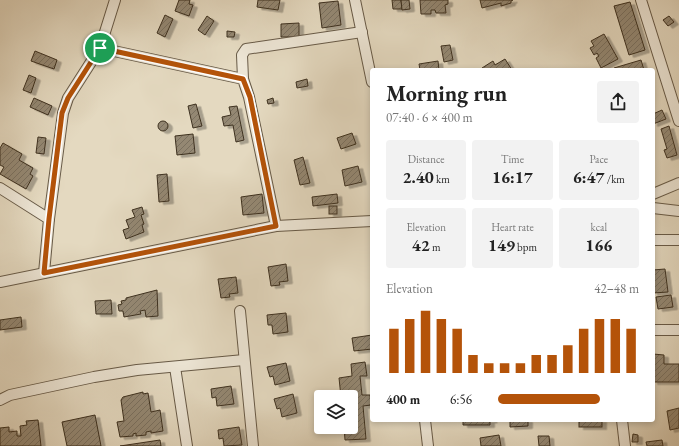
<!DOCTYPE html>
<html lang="en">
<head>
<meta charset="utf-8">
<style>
	body { margin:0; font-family:"EB Garamond",serif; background:#f2f2f2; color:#222; height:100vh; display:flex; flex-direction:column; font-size:15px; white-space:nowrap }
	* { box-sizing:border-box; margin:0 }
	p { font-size:13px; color:#767676 }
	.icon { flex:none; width:22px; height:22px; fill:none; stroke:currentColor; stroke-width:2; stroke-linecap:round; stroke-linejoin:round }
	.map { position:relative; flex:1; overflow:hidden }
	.drawer { position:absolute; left:370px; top:68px; width:285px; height:354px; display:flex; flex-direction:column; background:#fff; border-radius:4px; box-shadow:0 2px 6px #0003 }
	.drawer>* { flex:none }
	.tools { position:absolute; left:314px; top:390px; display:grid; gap:8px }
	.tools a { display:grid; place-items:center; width:44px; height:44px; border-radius:4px; background:#fff; box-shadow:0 2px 6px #0003; font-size:20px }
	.pin { position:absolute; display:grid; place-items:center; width:34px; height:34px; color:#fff; margin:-17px; border:2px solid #fff; border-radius:50%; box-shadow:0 1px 4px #0007 }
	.round { display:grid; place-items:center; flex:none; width:42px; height:42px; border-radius:4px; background:#f2f2f2 }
	.headline { display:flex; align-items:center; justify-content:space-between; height:68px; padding:0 16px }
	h1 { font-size:22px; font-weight:700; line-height:30px }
	.metrics { display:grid; grid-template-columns:repeat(3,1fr); gap:6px; height:68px; padding:4px 16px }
	.metrics div { display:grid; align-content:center; border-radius:4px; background:#f2f2f2; text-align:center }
	.metrics b { font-size:17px; font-weight:700 }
	.metrics small { font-size:11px; font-weight:400 }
	.metrics p { font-size:11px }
	.chart { height:112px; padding:8px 16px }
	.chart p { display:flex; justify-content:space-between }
	.chart svg { width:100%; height:72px; margin-top:4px; stroke:#b45309; stroke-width:6 }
	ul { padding:0 16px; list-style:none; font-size:13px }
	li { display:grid; grid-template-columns:64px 48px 1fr; align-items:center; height:30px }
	li i { height:10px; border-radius:5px; background:#b45309 }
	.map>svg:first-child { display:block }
	.building { fill:url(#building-hatch); stroke:#3d301f; filter:url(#shadow) }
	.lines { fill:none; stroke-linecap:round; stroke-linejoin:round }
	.street-casing { stroke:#675a47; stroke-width:12 }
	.street { stroke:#ede6d6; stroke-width:10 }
	.route-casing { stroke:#fff; stroke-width:8 }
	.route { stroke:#b45309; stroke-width:5 }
</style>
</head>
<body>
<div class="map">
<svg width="679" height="446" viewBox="0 0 679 446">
	<defs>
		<pattern id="building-hatch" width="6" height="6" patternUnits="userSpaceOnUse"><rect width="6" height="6" fill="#948873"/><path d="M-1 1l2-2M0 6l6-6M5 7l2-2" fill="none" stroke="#7a705e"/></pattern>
		<filter id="shadow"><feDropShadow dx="4.5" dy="2.5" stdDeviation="0" flood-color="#0004"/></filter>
	</defs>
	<rect width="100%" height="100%" fill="#e4d9c0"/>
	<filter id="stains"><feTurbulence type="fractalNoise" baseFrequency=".005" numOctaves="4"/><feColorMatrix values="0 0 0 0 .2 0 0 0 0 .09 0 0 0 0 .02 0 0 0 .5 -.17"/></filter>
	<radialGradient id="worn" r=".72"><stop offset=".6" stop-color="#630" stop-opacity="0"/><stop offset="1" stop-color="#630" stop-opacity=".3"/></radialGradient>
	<g class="building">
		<polygon points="179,0 190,0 189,4 193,5 189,16 175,11"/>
		<polygon points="258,0 280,0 278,10 257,7"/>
		<polygon points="392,0 401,0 402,9 393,9"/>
		<polygon points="401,0 409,0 410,9 402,10"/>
		<polygon points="420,0 448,0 448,4 445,5 446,13 436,13 435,10 431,10 431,14 421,14"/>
		<polygon points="480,0 513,0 511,1 511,3 501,6 501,3 482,8"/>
		<polygon points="338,1 341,25 322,28 319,3"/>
		<polygon points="630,2 645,50 629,55 614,6"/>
		<polygon points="165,15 173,19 165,37 157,33"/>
		<polygon points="207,16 214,21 205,35 198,30"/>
		<polygon points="669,16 674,22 668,26 663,20"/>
		<polygon points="299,23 299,37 281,37 281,24"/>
		<polygon points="227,31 235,32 234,37 227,37"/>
		<polygon points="604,34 618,59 601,68 596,58 599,56 597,53 594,55 590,48 594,46 591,41"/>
		<polygon points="450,45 453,60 444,62 441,46"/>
		<polygon points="35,51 57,60 54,69 31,61"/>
		<polygon points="505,59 512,70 483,70 482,68 493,61 495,65"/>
		<polygon points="641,60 644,70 614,70 614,68"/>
		<polygon points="438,61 439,70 420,70 419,64"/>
		<polygon points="29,75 36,78 31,93 23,90"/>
		<polygon points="307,79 308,86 297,88 296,82"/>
		<polygon points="34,98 52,106 48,115 30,107"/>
		<polygon points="273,98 274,103 268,104 267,100"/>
		<polygon points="196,104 202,126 193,128 188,106"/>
		<polygon points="237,106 244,140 236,142 233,125 224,126 222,117 231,115 229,107"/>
		<polygon points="662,110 666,119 653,124 653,114"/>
		<circle cx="163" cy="126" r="5"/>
		<polygon points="669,126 677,155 667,158 664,150 667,149 661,129"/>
		<polygon points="352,133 356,144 341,149 337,138"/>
		<polygon points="193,134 195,153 177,155 175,136"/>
		<polygon points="38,137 46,138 44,154 36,153"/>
		<polygon points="3,143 22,154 19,160 33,168 30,174 33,176 26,189 0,174 4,167 0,165 0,148"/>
		<polygon points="303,157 310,183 300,185 294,160"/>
		<polygon points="358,166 362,182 345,186 342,170"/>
		<polygon points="167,174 169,201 159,202 157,175"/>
		<polygon points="262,194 264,213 243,215 241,197"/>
		<polygon points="337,194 338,203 313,206 312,197"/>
		<rect x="329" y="206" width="8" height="8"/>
		<polygon points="142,207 144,214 141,215 144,224 142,225 144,232 126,239 123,230 129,228 126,220 135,217 132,210"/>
		<polygon points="286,264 288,281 279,282 280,285 271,286 268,267"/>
		<polygon points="665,269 668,292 653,293 653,270"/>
		<polygon points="236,277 238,293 229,294 230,297 221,298 218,279"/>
		<polygon points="157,290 158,316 146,317 145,310 140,311 141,314 124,317 123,311 119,311 118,305 122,304 121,301 126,300 126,298"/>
		<polygon points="671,295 673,307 658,309 656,297"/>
		<polygon points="111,300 112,314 96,314 95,301"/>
		<polygon points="286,313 288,332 273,334 272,325 268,325 267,315"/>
		<polygon points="21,317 22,327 0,330 0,320"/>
		<polygon points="372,335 372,349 354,351 352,338"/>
		<polygon points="653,354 664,355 664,364 679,364 679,382 653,382"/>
		<polygon points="365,362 367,376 360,376 362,395 370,395 371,405 363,406 366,439 345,440 344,427 351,427 351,397 341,397 339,378 352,376 351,364"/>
		<polygon points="286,363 290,381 275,385 273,376 270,377 267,367"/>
		<polygon points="231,386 234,404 217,406 216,397 212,398 211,389"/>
		<polygon points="143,392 143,394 148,393 151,412 160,410 163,431 151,433 151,431 146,432 146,435 136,436 136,433 133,434 133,436 120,437 117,422 124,421 121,400 123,397"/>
		<polygon points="293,394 297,413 282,417 280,408 277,409 274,399"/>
		<polygon points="679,408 679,428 670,430 667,411"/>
		<polygon points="95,415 101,446 67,446 62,422"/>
		<polygon points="38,420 41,446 0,446 0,428 9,427 9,432 17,431 17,436 21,436 20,426 27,425 26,421"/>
		<polygon points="463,420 493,420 490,420 490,425 463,425"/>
		<polygon points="510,420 528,420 528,426 510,427"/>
		<rect x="579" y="420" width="23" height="7"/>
		<polygon points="239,427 242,445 224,446 223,438 219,439 218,430"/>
		<polygon points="633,434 638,435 638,442 632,442"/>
		<polygon points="499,435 501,446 481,446 480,438"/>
		<polygon points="538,436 549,436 550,446 539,446"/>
		<polygon points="160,440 161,446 120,446"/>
		<polygon points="662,440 663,446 647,446 646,442"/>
	</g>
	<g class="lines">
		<defs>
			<g id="street">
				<polyline points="355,0 372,82"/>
				<polyline points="641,0 679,121"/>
				<polyline points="100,48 243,79 249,97 276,226"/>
				<polyline points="243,79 242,55 246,49 362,32"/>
				<polyline points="0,188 49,219 44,273"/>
				<polyline points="653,194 679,183"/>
				<polyline points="653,208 679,211"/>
				<polyline points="49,219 63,113 68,98 100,48 115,0"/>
				<polyline points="653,240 679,240"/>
				<polyline points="0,282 276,226 372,221"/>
				<polyline points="240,311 253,446"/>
				<polyline points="653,330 679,330"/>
				<polyline points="175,367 187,446"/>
				<polyline points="0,400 10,395 94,377 137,370 244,360"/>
				<polyline points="425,420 428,446"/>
				<polyline points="622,420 625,446"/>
			</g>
		</defs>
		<use href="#street" class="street-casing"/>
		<use href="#street" class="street"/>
	</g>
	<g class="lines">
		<defs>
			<polygon id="route" points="100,48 243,79 250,97 276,226 44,273 49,219 62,113 68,98"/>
		</defs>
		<use href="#route" class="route-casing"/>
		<use href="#route" class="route"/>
	</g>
	<rect width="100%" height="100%" filter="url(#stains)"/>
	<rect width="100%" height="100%" fill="url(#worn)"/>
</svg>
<div class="tools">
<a><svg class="icon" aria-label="layers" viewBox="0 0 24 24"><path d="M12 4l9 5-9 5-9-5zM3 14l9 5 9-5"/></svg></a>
</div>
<div class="pin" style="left:100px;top:48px;background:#1e9e55"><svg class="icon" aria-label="arrive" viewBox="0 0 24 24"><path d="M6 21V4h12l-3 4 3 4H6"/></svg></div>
<section class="drawer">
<div class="headline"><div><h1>Morning run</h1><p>07:40 · 6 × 400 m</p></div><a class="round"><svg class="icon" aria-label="share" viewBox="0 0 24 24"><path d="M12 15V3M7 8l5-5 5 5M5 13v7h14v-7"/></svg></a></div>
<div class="metrics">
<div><p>Distance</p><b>2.40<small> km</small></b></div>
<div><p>Time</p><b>16:17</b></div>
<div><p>Pace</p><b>6:47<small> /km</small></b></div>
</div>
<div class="metrics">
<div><p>Elevation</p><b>42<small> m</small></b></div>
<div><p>Heart rate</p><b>149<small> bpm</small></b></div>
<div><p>kcal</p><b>166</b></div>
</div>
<div class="chart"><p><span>Elevation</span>42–48 m</p>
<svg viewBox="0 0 160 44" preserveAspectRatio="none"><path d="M5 44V17M15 44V11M25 44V6M35 44V11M45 44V17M55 44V33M65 44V38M75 44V38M85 44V38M95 44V33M105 44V33M115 44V27M125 44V17M135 44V11M145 44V11M155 44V17"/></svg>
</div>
<ul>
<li><b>400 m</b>6:56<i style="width:72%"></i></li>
</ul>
</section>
</div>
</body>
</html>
